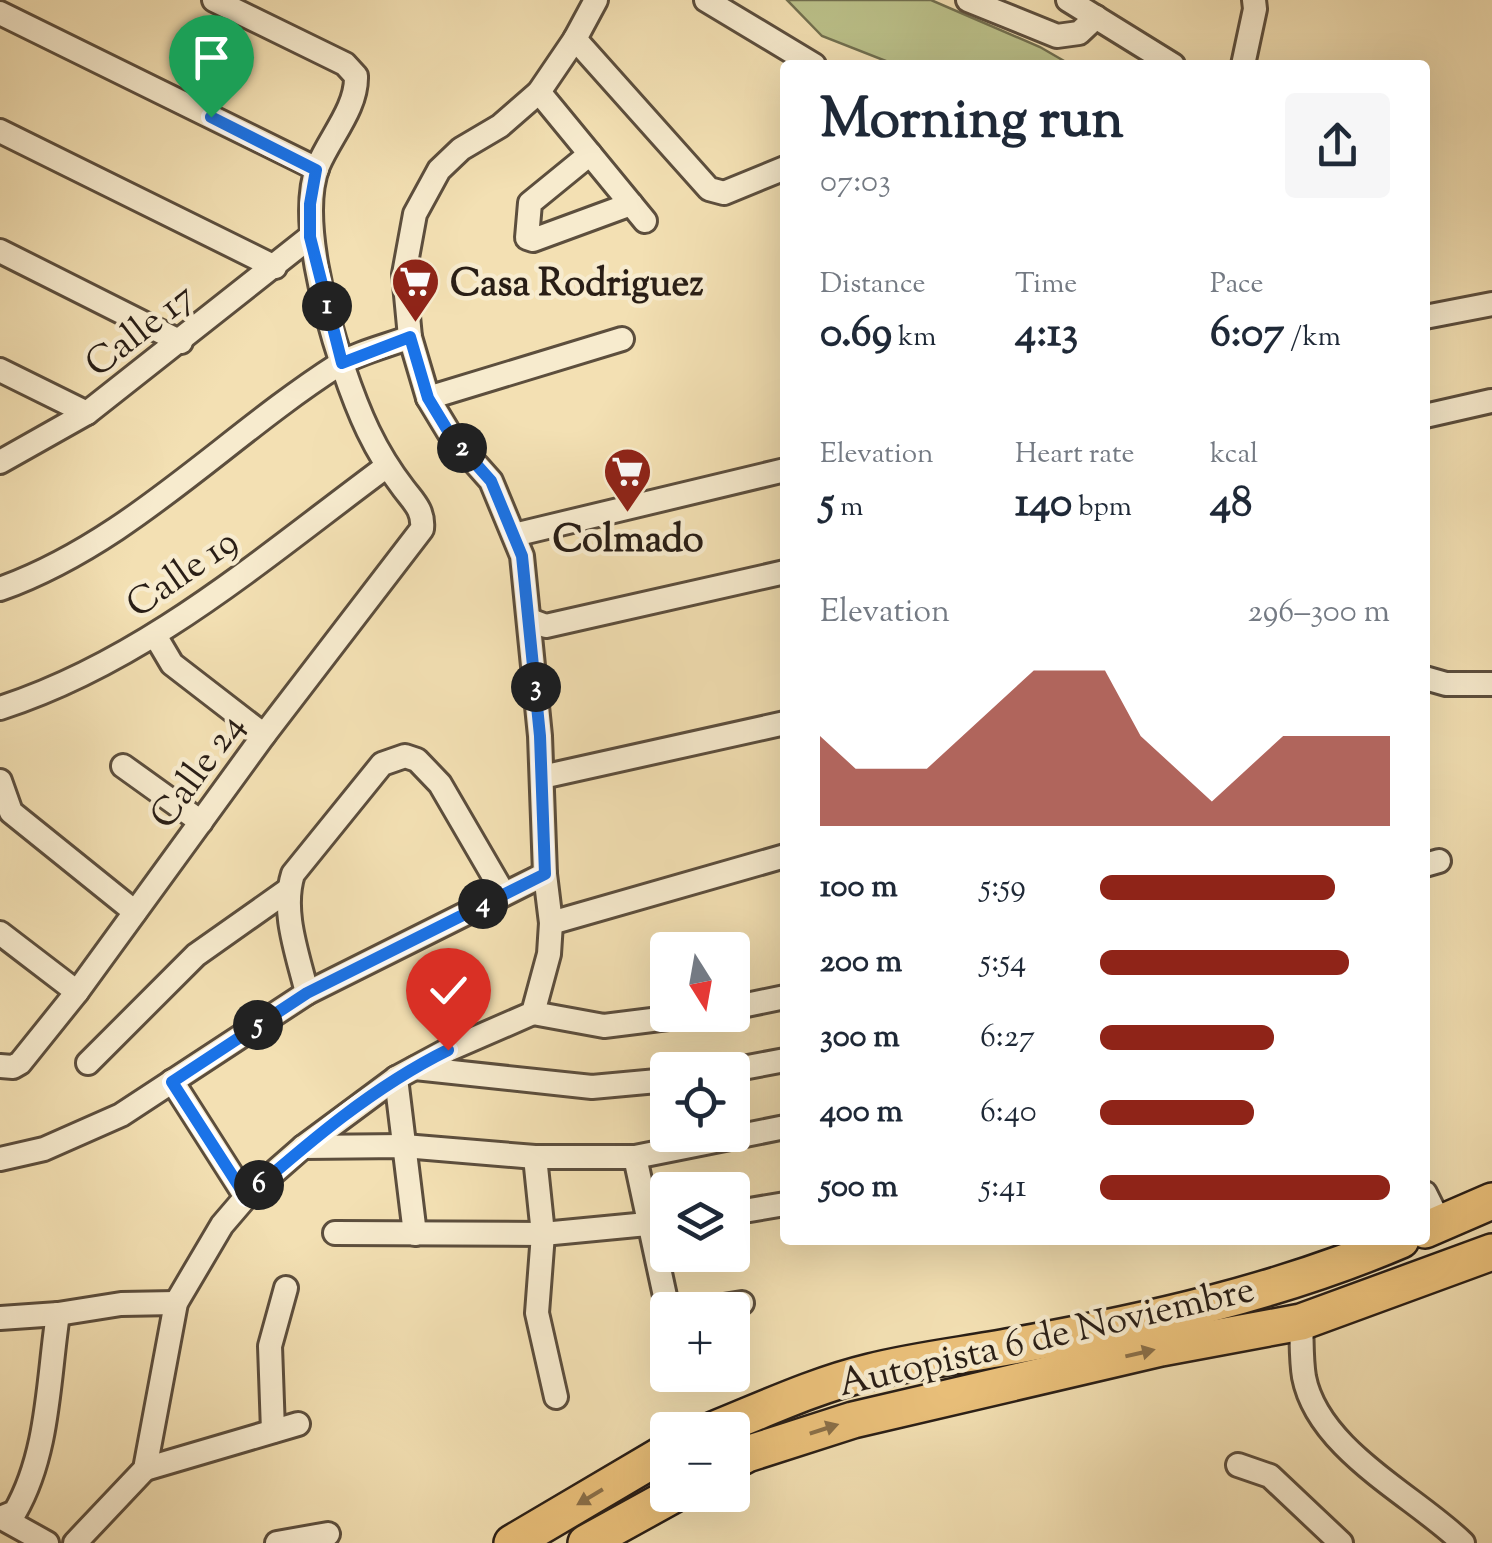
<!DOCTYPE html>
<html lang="en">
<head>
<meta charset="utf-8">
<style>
	body { margin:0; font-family:"Sorts Mill Goudy",serif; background:#f6f6f7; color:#1f2937; height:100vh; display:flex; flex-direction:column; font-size:38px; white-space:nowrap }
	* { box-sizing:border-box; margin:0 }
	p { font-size:32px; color:#747a83 }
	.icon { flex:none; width:55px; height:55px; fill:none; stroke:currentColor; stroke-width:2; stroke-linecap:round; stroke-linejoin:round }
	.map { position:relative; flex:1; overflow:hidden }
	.side { position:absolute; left:780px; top:60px; width:650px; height:1185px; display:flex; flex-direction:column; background:#fff; border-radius:10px; box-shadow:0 10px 40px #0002 }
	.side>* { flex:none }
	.needle { width:65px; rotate:169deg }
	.tools { position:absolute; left:650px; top:932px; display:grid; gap:20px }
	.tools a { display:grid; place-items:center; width:100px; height:100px; border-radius:10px; background:#fff; box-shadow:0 10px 40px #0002; font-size:50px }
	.pin { position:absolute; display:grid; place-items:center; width:85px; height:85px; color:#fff; margin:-102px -42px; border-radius:50% 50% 50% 0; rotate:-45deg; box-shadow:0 0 10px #0007 }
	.pin .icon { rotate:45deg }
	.km { position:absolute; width:50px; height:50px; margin:-25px; border-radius:50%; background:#222; color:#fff; font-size:28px; line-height:50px; text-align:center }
	.round { display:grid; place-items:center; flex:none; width:105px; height:105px; border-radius:10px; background:#f6f6f7 }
	.overview { display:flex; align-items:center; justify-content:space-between; height:170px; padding:0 40px }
	h1 { font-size:55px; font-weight:800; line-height:75px }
	.stats { display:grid; grid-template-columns:repeat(3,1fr); gap:15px; height:170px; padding:10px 40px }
	.stats div { display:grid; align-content:center }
	.stats b { font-size:42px; font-weight:800 }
	.stats small { font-size:28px; font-weight:400 }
	.stats p { font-size:28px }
	.chart { height:280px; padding:20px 40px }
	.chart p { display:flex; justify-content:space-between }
	.chart svg { width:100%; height:180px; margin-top:10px; fill:#8f2418; opacity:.7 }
	ul { padding:0 40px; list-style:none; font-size:32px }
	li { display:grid; grid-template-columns:160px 120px 1fr; align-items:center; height:75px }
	li i { height:25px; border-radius:12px; background:#8f2418 }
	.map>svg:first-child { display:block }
	.green { fill:#bcc28b; stroke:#727050; stroke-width:2.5 }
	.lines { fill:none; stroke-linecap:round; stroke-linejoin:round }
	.minor-casing { stroke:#5c4e3d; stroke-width:28 }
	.highway-casing { stroke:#291e16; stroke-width:40 }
	.minor { stroke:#f7ebce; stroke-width:22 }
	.highway { stroke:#eac07a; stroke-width:35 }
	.oneway { fill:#8a6f48 }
	.route-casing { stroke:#fff; stroke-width:20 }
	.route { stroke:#1a73e8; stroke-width:12 }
	.labels { text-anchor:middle; stroke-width:9; stroke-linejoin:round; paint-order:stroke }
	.poi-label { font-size:38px; font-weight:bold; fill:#291e16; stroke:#f7ebce; text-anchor:start }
	.street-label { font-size:38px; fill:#291e16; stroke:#f7ebce }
</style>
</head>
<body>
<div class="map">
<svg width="1492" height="1543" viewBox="0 0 1492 1543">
	<rect width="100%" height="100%" fill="#f3e0b3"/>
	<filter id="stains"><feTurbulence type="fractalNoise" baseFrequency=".002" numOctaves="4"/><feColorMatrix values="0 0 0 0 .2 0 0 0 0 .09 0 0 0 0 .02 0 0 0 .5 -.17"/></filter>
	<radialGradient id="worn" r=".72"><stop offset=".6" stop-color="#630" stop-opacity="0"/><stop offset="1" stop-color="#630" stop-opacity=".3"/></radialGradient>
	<polygon class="green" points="787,0 931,0 1040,47 1071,65 896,65 822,36"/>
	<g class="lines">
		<defs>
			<g id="minor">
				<polyline points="706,0 814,65"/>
				<polyline points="968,0 1057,36 1079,33 1096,17"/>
				<polyline points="1068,0 1173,65"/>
				<polyline points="0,13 317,169"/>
				<polyline points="575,39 709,189 724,193 785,168"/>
				<polyline points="1243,65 1255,9 1254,0"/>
				<polyline points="539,92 645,221"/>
				<polyline points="0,131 275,267"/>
				<polyline points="590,154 530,203 527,238 533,240 631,204"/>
				<polyline points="0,251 181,342"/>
				<polyline points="1425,317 1492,304"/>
				<polyline points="0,370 87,413"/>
				<polyline points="428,398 622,339"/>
				<polyline points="1425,416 1491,401"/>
				<polyline points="0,462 87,413 310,237"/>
				<polyline points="514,535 785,470"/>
				<path d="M0,589C129,543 225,437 338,365C359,352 387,346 410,337"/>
				<polyline points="530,620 546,626 785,572"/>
				<polyline points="156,637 172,664 264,735"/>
				<polyline points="1425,678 1446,684 1492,684"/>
				<path d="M0,708C146,661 265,556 387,466"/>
				<polyline points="123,766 201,822"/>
				<polyline points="542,777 785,723"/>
				<polyline points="0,781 11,812 135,912"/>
				<polyline points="1425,865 1439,861"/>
				<polyline points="551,923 785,856"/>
				<polyline points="0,933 77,992"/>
				<path d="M307,993C298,955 281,912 293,874L382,764L405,756L417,760L440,784L504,894"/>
				<polyline points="732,1008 785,997"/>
				<polyline points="533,1013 604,1026 692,1015"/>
				<polyline points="88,1063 196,955 288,890"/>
				<path d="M0,1066L13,1067L20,1063L77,992L264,735L422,529C424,511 414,502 404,489C374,450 359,414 343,367C326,316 298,217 318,166C330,137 357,108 356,76L345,64L214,0"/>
				<polyline points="415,1068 592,1087 668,1080"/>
				<polyline points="732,1070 785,1060"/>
				<polyline points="396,1078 415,1234"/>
				<polyline points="172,1081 246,1197"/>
				<polyline points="303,1147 404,1146 535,1157 635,1157 785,1127"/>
				<polyline points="535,1157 543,1234 537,1313 556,1397"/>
				<polyline points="635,1157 668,1310"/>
				<polyline points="0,1159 44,1149 121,1115 307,993 545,874"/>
				<polyline points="1425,1193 1440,1223"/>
				<polyline points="732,1213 785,1204"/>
				<polyline points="335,1233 543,1234 668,1222"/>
				<polyline points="699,1310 742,1303"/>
				<polyline points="0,1318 58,1314 121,1304 176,1303"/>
				<path d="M1301,1322C1302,1340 1301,1359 1304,1377C1318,1450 1415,1496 1463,1543"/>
				<polyline points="273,1431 270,1346 286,1288"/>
				<polyline points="1238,1465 1270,1476 1341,1543"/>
				<polyline points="145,1469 298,1424"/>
				<path d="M0,1518L15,1512C49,1453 48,1380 58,1314"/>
				<polyline points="2,1518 47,1543"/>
				<polyline points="75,1543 145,1469 176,1303 222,1225 246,1197 303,1147 396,1078 448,1050 533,1013 549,954 551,923 545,874 540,736 522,556 491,481 451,436 428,398 410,337 404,274 415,214 439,170 461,149 500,126 539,92 575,39 596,0"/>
				<polyline points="277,1543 328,1534"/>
			</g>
			<g id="highway">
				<polyline points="1425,1230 1492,1201"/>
				<path d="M713,1430C765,1409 816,1385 870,1372C917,1360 965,1355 1013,1346C1145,1322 1277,1293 1401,1240"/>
				<polyline points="732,1462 747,1454 853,1420 1161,1348 1301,1322 1492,1252"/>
				<polyline points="512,1543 668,1451"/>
				<polyline points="586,1543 673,1495"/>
			</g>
		</defs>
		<use href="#minor" class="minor-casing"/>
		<use href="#highway" class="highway-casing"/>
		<use href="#minor" class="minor"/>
		<use href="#highway" class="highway"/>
	</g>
	<defs><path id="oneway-solid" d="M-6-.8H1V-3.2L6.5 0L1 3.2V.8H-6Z" transform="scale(2.5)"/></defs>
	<g class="oneway">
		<use href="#oneway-solid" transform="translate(1140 1353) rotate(-13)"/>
		<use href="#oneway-solid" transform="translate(824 1429) rotate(-18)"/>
		<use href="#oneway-solid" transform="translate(590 1497) rotate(149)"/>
	</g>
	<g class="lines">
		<defs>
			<path id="route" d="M211,117L316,170L310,204V237L342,363L410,337L428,398L451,436L491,481L522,556L540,736L545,874L307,993L172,1082L246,1197C309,1142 373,1087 448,1050"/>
		</defs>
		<use href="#route" class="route-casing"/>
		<use href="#route" class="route"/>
	</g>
	<defs>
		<symbol id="supermarket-pin" viewBox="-11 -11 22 30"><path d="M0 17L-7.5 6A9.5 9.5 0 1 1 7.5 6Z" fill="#8f2418" stroke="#f7ebce"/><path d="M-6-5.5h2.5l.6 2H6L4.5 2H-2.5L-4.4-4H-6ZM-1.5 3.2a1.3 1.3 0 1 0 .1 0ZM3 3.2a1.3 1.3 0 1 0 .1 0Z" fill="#fff"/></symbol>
	</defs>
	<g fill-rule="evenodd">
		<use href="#supermarket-pin" x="388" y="254" width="55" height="75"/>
		<use href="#supermarket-pin" x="600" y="444" width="55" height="75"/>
	</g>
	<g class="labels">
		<g class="poi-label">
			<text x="450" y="295">Casa Rodriguez</text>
			<text x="628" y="551" text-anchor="middle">Colmado</text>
		</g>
		<g class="street-label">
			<text transform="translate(139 329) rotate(-38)" y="13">Calle 17</text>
			<text transform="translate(181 572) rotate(-35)" y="13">Calle 19</text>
			<text transform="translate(196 770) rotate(-54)" y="13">Calle 24</text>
			<text transform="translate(1046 1335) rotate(-13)" y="13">Autopista 6 de Noviembre</text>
		</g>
	</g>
	<rect width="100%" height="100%" filter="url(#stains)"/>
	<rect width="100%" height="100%" fill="url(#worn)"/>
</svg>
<div class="tools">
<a><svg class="needle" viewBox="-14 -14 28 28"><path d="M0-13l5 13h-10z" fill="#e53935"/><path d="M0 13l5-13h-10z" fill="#747a83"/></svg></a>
<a><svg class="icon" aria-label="locate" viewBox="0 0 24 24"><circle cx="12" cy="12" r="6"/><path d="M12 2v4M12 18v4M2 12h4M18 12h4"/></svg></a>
<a><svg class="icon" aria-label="layers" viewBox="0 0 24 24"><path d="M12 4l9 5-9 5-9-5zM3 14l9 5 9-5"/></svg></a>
<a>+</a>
<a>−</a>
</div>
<div class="pin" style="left:211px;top:117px;background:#1e9e55"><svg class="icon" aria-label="arrive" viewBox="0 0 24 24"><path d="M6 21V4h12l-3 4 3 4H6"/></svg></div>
<div class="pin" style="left:448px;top:1050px;background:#d93025"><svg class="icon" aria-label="check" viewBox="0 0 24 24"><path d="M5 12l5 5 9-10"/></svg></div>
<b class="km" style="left:327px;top:306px">1</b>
<b class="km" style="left:462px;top:448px">2</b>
<b class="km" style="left:536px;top:687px">3</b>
<b class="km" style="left:483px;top:904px">4</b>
<b class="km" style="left:258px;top:1025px">5</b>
<b class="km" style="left:259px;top:1185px">6</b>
<section class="side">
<div class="overview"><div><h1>Morning run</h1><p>07:03</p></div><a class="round"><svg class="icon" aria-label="share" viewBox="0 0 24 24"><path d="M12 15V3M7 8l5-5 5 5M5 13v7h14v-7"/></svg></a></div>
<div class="stats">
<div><p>Distance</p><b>0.69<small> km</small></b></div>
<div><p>Time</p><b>4:13</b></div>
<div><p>Pace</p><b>6:07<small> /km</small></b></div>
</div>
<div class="stats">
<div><p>Elevation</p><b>5<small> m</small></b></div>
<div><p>Heart rate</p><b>140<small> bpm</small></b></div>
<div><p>kcal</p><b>48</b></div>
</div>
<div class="chart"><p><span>Elevation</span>296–300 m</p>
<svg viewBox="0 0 160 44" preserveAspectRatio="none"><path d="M0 44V22L10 30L20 30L30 30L40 22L50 14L60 6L70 6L80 6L90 22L100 30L110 38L120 30L130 22L140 22L150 22L160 22V44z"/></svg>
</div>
<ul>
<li><b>100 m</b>5:59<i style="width:81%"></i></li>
<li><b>200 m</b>5:54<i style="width:86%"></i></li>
<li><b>300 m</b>6:27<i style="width:60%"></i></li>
<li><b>400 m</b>6:40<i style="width:53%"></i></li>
<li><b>500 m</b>5:41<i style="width:100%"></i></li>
</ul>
</section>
</div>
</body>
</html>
